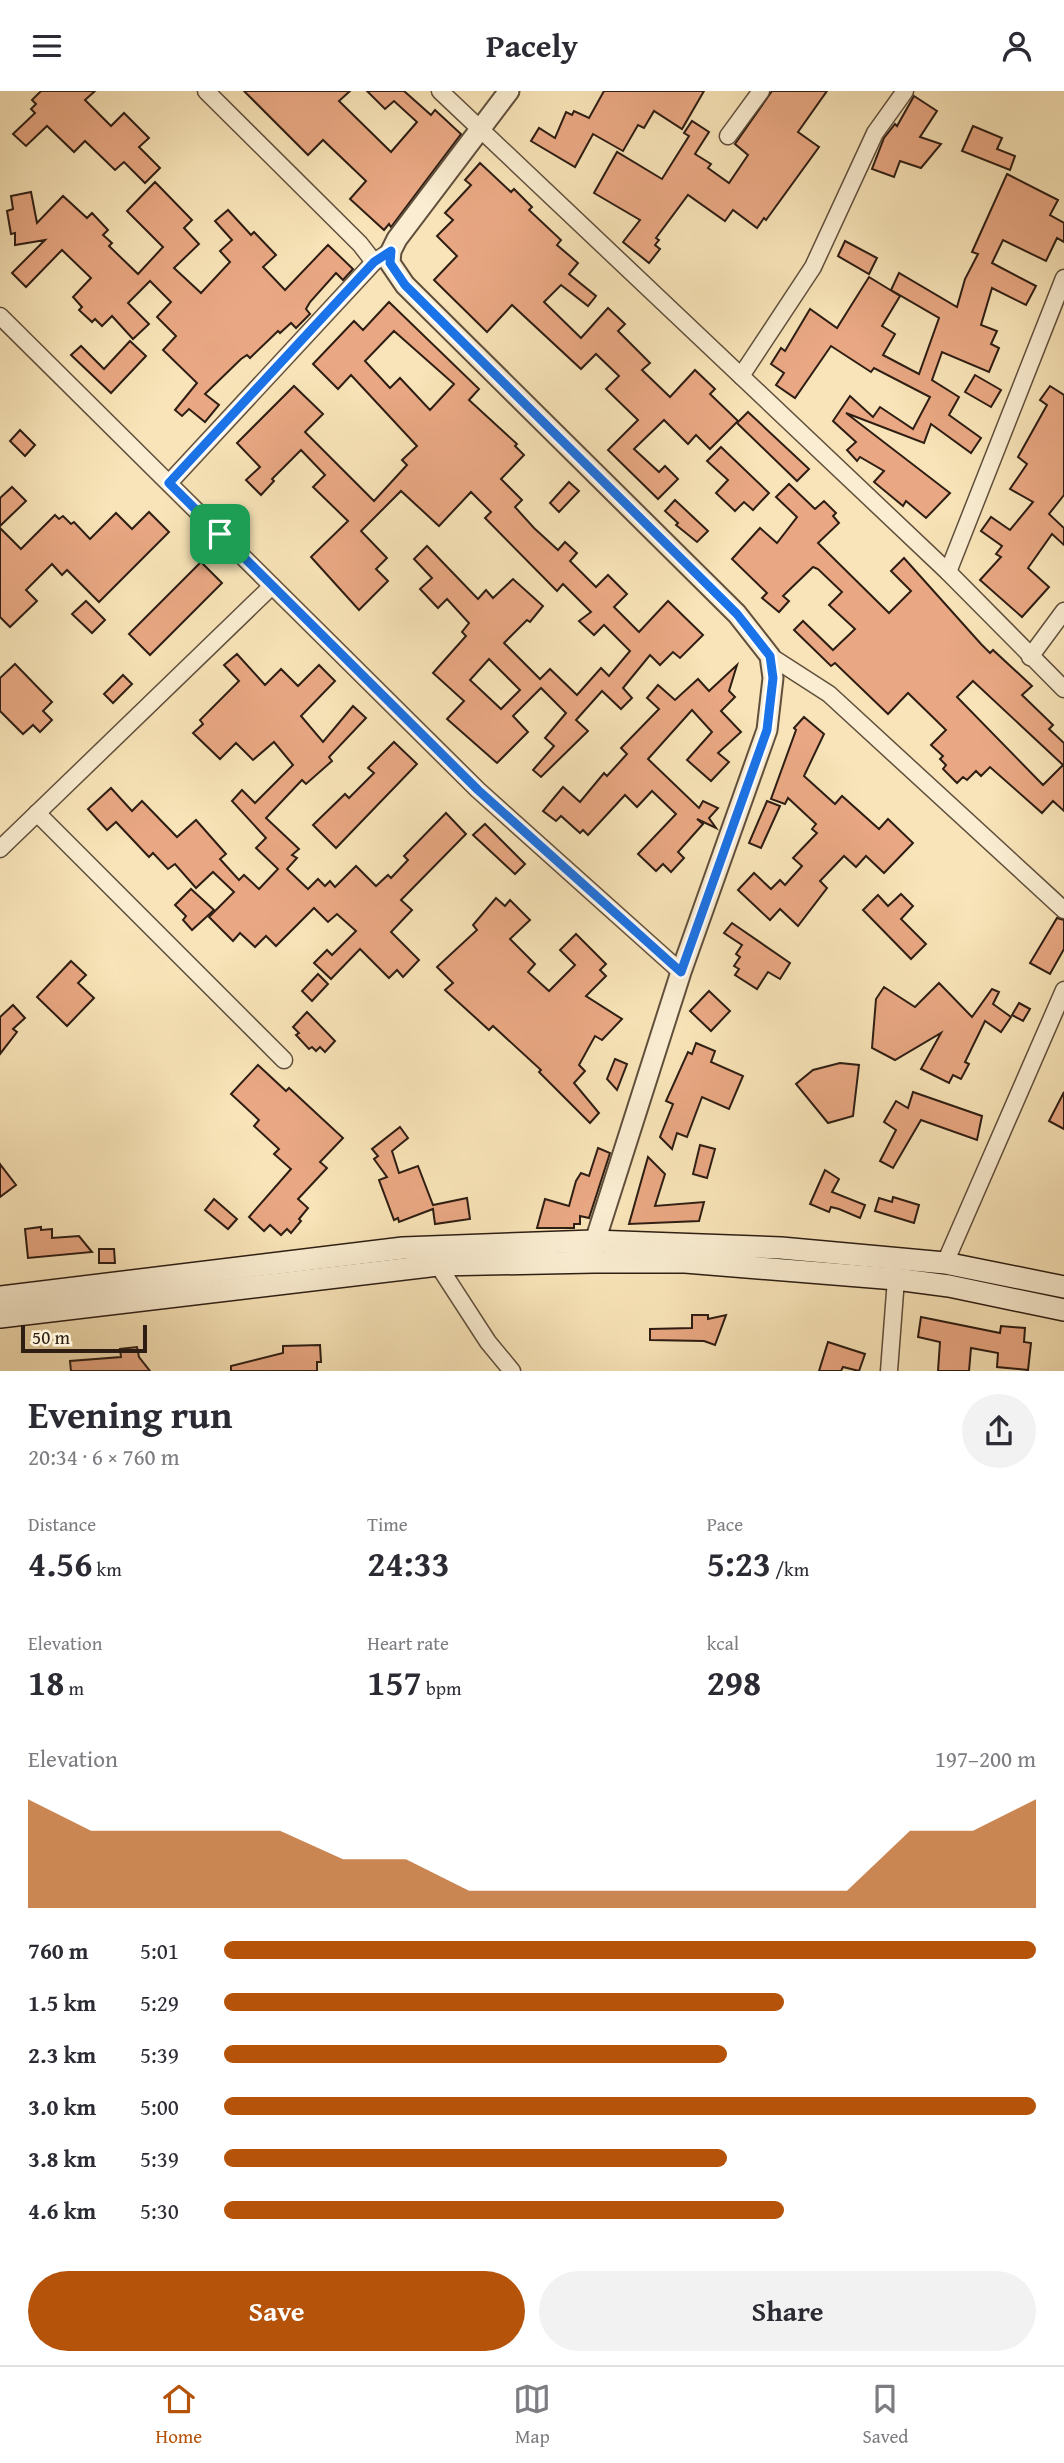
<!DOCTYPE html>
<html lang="en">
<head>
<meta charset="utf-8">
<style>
	body { margin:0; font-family:"Gentium Book Plus",serif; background:#f2f2f3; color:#2b2b33; height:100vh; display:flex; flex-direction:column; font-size:26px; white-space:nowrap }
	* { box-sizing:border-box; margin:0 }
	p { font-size:23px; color:#7c7c81 }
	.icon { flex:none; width:38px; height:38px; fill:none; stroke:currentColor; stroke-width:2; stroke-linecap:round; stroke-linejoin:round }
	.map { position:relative; height:1280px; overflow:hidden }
	.details { display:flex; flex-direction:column; background:#fff; flex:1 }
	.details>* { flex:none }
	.scale { position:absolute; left:21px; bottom:18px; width:126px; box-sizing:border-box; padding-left:7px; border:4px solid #2d1d13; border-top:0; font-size:19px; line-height:24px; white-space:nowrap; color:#2d1d13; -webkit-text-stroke:5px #faedd1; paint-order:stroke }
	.pin { position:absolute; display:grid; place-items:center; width:60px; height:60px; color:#fff; margin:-30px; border-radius:14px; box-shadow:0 4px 10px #0006 }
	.round { display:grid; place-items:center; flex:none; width:74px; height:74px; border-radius:37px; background:#f2f2f3 }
	.headline { display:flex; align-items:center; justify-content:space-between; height:119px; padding:0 28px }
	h1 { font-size:38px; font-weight:600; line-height:52px }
	.figures { display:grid; grid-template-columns:repeat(3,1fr); gap:10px; height:119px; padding:7px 28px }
	.figures div { display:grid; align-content:center }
	.figures b { font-size:35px; font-weight:600 }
	.figures small { font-size:19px; font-weight:400 }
	.figures p { font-size:19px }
	.chart { height:196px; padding:14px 28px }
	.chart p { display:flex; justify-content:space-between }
	.chart svg { width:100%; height:126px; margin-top:7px; fill:#b45309; opacity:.7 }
	.cta { display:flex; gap:14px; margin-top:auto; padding:14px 28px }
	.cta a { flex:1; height:80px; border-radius:42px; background:#b45309; color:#fff; font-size:28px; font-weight:600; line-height:80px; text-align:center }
	.cta a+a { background:#f2f2f3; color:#2b2b33 }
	ul { padding:0 28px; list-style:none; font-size:23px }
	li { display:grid; grid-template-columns:112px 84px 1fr; align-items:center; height:52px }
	li i { height:18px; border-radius:9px; background:#b45309 }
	header { display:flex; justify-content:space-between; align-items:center; height:91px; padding:0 28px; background:#fff; font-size:32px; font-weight:600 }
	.tabs { display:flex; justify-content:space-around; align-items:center; height:98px; border-top:2px solid #e1e1e2; background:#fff; font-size:19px; color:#7c7c81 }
	.tabs a { display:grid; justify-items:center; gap:4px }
	.tabs .active { color:#b45309 }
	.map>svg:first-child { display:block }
	.building { fill:#e9a883; stroke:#2d1d13; stroke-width:2; fill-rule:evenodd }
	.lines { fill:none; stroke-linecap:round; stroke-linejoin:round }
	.minor-casing { stroke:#604f3c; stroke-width:19 }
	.tertiary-casing { stroke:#604f3c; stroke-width:23 }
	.secondary-casing { stroke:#2d1d13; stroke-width:24 }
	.minor { stroke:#faedd1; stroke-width:16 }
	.tertiary { stroke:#faedd1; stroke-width:19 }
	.secondary { stroke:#faedd1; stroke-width:21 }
	.route-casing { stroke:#fff; stroke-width:14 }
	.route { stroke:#1a73e8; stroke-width:9 }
</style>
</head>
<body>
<header><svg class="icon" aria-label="menu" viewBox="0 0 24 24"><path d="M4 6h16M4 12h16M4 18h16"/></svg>Pacely<svg class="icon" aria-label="person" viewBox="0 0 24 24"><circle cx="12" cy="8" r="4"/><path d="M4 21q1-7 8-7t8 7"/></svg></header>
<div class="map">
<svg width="1064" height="1280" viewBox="0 0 1064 1280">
	<rect width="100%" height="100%" fill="#f8e4b8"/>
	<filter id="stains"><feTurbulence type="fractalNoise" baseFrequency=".00286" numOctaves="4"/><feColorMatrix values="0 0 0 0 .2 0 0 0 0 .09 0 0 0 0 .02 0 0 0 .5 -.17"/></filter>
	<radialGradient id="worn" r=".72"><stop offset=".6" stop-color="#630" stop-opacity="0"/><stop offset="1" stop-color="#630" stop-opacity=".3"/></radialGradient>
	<g class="building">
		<polygon points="41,0 95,0 85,9 111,35 124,22 149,47 139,56 160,77 145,92 124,71 115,79 85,50 74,61 47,35 26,55 13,43 35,22 31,18 36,13 32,9"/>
		<polygon points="244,0 350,0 339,10 391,61 417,31 394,10 385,18 367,0 404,0 431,24 435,19 461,43 391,136 389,133 384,139 350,108 366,90 323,49 308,64"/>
		<polygon points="604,0 704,0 682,38 654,20 644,37 638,34 623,60 593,43 575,76 531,50 539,37 555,47 566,21 572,24 574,20 589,27"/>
		<polygon points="772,0 827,0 798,41 819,56 766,129 764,127 757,137 733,119 725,130 688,104 656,147 659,149 655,154 660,158 649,172 623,151 640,129 594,102 617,61 662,88 689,45 684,42 692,30 709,41 695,63 711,73 708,77 729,92 748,64 735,53"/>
		<polygon points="914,5 937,20 920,46 941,53 921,77 900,70 894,86 872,78 884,47 895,33 897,35"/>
		<polygon points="973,35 1002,47 997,58 1015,65 1010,79 962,60"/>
		<polygon points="480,72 511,101 514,98 532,116 529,119 561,149 557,154 578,172 569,183 596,205 588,215 561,194 544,211 581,247 608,217 625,233 618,240 650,272 642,279 670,306 695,279 715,298 710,303 738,330 710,358 696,344 688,353 664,329 634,358 659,381 665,375 678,388 658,408 608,359 638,329 606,298 619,285 596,263 581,278 512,214 487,241 434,189 457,165 437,145 453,129 445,122 471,94 465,89"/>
		<polygon points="1007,83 1058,109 1050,124 1064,132 1064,151 1057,147 1046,170 1003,149 992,172 1036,195 1026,214 992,197 981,234 997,240 991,253 999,257 989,281 942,261 932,289 959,306 949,324 981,347 971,362 931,333 924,352 846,322 950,402 926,427 906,410 903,415 874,391 884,380 860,366 857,370 847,359 856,351 833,330 850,305 873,326 880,316 913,338 930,306 874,277 871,281 831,255 795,307 776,294 784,282 771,273 781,257 785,260 810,218 837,237 869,186 900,205 882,235 895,243 883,264 919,283 939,227 891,199 899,182 957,216 965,188 978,163 972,161"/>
		<polygon points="155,91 192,129 184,137 199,153 174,177 201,202 230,171 220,160 232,149 215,130 228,119 251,144 254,141 276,164 263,176 285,199 328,154 353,178 343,189 336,182 310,211 306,218 310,223 296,237 291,232 280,242 278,240 250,267 247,264 241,268 205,303 219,314 205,331 189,318 182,325 175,319 197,292 163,259 176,245 157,226 171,211 150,190 128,212 149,233 133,248 112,225 102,235 95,228 92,231 79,219 82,216 73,206 91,187 62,159 26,196 12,182 45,149 15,154 15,142 11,143 7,120 13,118 11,105 31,101 37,132 63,105 87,127 92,122 108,139 103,144 112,152 109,155 138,183 163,156 127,120"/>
		<polygon points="845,150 877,167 869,183 838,165"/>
		<path d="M389,211L479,298L469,309L517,353L515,355L524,364L501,388L522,409L515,416L534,437L558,459L565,451L577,462L570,470L596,496L608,484L627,503L614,516L639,541L668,510L703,544L680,567L673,561L660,574L650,564L623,597L632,607L621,618L602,600L576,629L588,640L541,686L533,679L554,655L545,647L566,622L541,597L513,625L528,641L497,672L447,628L464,610L433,582L466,545L462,541L469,532L447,508L438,517L420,498L432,487L414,468L427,455L478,508L486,499L493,507L513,488L543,515L530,531L527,529L504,552L540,588L550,578L577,604L601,577L609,585L630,560L604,534L594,544L579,530L591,521L563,493L557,500L485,427L491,421L471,401L439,435L401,400L361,440L387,467L376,478L388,490L359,519L311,466L348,430L313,396L325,384L301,359L272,388L274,390L261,404L246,389L260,376L237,352L294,295L323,323L305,341L374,410L407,374L402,369L417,355L351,284L338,298L313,273L354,230L363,239ZM394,240L454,293L430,319L400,287L390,297L365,270ZM489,568L520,599L501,618L470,589Z"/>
		<polygon points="130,250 146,265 111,302 71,264 81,255 104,278"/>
		<polygon points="975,284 1001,299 991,316 965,301"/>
		<polygon points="1050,295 1064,304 1064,404 1049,423 1064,437 1064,454 1052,443 1028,477 1049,496 1022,526 980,489 1001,466 996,463 1002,455 981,440 991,426 1010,439 1033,411 1010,398 1027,373 1018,366 1047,314 1040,309"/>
		<polygon points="748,321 809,378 797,390 737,332"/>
		<polygon points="20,339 35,354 25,365 10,350"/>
		<polygon points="721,356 769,402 753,419 744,411 735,420 716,402 728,389 707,370"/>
		<polygon points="569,391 579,400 559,421 550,412"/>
		<path d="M789,393L815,418L824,410L836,422L833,425L839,432L818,452L889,522L911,500L891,480L904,467L981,553L990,562L993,559L1032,595L1022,604L1053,634L1049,638L1064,652V720L1053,710L1042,722L990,676L981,685L976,680L967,689L963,686L957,692L943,678L946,674L940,668L943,665L931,654L946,639L908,602L888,623L835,572L831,575L794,539L803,530L833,559L855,538L829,514L842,501L818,478L813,476L783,505L789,510L779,521L762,507L767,502L732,468L760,437L777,452L797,426L776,406ZM973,590L1063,674L1043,694L957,606Z"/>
		<polygon points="12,396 26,410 0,435 0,407"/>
		<polygon points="675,409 708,440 697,451 676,434 678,432 665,420"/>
		<polygon points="149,421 169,441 99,511 67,479 62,484 52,473 26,499 37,510 10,536 0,526 0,437 21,458 55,424 59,428 63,425 71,433 74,431 90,448 116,422 132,438"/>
		<polygon points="201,471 222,492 150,564 129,543"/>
		<polygon points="86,510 105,529 92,542 72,523"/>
		<polygon points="237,563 265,594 281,578 298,595 319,574 335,590 301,625 323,651 353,615 366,627 329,666 332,670 306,693 302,689 266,727 299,758 292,764 297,767 287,778 308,798 318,788 325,795 330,790 335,796 356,775 376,795 388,784 391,787 408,769 404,765 446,722 466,743 401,809 412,819 391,841 419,869 403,886 397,879 389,887 360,858 331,888 314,872 327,859 332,864 356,840 337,823 328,831 314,817 276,855 266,845 255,856 240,842 233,850 209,826 234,801 213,781 196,797 175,773 168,778 153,762 149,766 116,731 107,739 88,718 111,697 132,720 142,710 177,746 196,729 226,763 220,768 239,789 244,784 259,798 278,778 256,757 266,747 232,710 242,699 255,712 293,674 274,651 253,669 236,652 220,668 193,642 203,633 200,629 239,590 224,574"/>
		<polygon points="15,573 52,611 43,620 52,629 40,641 33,634 23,643 0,620 0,587"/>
		<polygon points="737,574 729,600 735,606 721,620 741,641 718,662 729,671 711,690 687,669 712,641 692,619 648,668 699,717 703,710 718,717 709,727 716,737 697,728 703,733 678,761 684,767 671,781 663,773 656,780 638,763 676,723 652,700 637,716 625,704 588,744 583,739 580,742 561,725 556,730 543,720 563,696 580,711 604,682 607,685 627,663 621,657 659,618 647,607 658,594 675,609 698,588 709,600"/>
		<polygon points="123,584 132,593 113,612 104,603"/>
		<polygon points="804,626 824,643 804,685 835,713 842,705 879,738 888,728 913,752 884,782 866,765 856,776 844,765 820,790 827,797 798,835 780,818 770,829 738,799 754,782 771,798 780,789 785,794 802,775 793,767 817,742 812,738 816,733 788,707 785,713 771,708 796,639 794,637"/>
		<polygon points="394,651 417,673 336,757 313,734 345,703 349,707 374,682 368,677"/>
		<polygon points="767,710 780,715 761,757 749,752"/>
		<polygon points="485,733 525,773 515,783 473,744"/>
		<polygon points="191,798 214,819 192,839 183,829 186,825 175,814"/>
		<polygon points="901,803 913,815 901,828 926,853 911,868 863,819 878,804 888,815"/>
		<polygon points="496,807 505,815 510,809 530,829 510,848 535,873 528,881 549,900 575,874 560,859 576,843 606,873 600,879 606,885 586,905 622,928 602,949 595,945 579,974 585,980 574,992 599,1022 590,1032 539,981 541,979 493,935 489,939 445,899 453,892 437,876 477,839 473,834"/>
		<polygon points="1057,827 1064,829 1064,858 1050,883 1030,872"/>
		<polygon points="732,832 790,872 780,888 768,881 757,898 735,884 739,878 734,875 740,866 736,863 742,854 724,842"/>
		<polygon points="71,870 86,884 78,892 94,907 67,935 37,906"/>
		<polygon points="318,883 328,893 312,910 302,900"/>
		<polygon points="939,892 972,926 992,898 999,901 993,913 1011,926 1001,941 985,930 965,971 969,973 961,988 953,984 949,992 921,978 941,942 895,969 872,957 876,908 884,896 915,916"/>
		<polygon points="709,900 730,920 711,940 690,920"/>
		<polygon points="1019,912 1030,918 1023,930 1012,924"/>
		<polygon points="13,914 25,927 13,938 17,941 0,963 0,926"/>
		<polygon points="307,921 335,950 325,961 320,956 316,960 312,956 309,958 296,944 299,942 293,936"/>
		<polygon points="696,952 715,960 711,971 743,985 729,1018 702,1006 687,1046 677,1042 672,1058 660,1046 673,1013 666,1010 688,961 692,963"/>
		<polygon points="615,968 627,973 617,999 607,988"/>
		<polygon points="840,972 859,974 853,1025 828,1032 796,993 813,979"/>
		<polygon points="258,974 286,1000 289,997 343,1047 320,1071 327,1077 298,1108 308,1117 299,1128 301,1130 291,1142 287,1138 281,1144 270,1134 264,1140 249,1126 291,1078 274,1063 279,1058 254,1035 259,1029 231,1003"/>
		<polygon points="913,1001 982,1025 977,1049 921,1029 893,1077 880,1070 896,1039 884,1031 896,1010 908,1017"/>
		<polygon points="1064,1001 1064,1038 1049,1030"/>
		<polygon points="400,1036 408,1047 392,1060 399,1082 418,1075 433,1114 467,1107 470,1128 435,1133 433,1118 399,1131 398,1127 394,1129 379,1089 387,1086 374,1068 378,1065 372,1058"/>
		<polygon points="700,1054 715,1058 707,1087 693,1083"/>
		<polygon points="598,1057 610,1062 589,1127 580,1125 580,1133 574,1133 574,1137 537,1137 545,1108 569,1115 576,1090 581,1082 589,1085"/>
		<polygon points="648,1066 665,1083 655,1115 704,1111 699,1130 629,1133"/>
		<polygon points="0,1073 16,1094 0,1106"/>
		<polygon points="825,1079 839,1088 832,1101 865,1114 860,1127 839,1118 831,1116 829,1121 810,1113"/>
		<polygon points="893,1106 919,1114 914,1132 875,1120 879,1107 892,1111"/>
		<polygon points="214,1108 237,1128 228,1138 205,1119"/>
		<polygon points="41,1136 41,1139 52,1138 52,1147 79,1145 92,1161 28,1167 25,1138"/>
		<polygon points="99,1158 114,1158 115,1172 99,1172"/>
		<polygon points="692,1224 708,1224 708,1228 726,1224 715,1254 704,1250 650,1249 650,1238 692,1237"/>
		<polygon points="921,1226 1000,1242 1001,1235 1025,1237 1024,1251 1031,1252 1028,1279 997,1276 998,1262 971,1257 969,1280 938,1280 940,1251 918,1246"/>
		<polygon points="828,1251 865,1263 859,1280 843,1276 841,1280 819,1280"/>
		<polygon points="320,1254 321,1271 317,1271 317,1280 231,1280 231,1275 283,1262 283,1255"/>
		<polygon points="137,1256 139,1266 150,1280 71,1280 70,1270 121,1266 120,1258"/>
	</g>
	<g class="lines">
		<defs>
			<g id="minor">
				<polyline points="206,0 360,153 374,171"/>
				<polyline points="440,0 948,481 1064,598"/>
				<polyline points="728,45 761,0"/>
				<polyline points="0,225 478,699 681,881"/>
				<polyline points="741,285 813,176 875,42 905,0"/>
				<polyline points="169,392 374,171 391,160"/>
				<polyline points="948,481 1064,187"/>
				<polyline points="770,565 829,603 1064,819"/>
				<polyline points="1030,566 1064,520"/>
				<polyline points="37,722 284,969"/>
				<polyline points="0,758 272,495"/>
				<polyline points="945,1172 1064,899"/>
				<polyline points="438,1174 488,1251 512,1280"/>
				<polyline points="889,1280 896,1188"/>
			</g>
			<polyline id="tertiary" points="509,0 397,148 391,160 390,172 405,194 737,523 770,565 773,587 767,639 681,881 590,1166"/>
			<g id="secondary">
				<polyline points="0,1206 403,1157 593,1150 781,1157 945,1172 1064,1196"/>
				<polyline points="0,1226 438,1174 594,1171 685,1171 896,1188 949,1195 1064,1219"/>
			</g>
		</defs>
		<use href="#minor" class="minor-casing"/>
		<use href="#tertiary" class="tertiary-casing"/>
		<use href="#secondary" class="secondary-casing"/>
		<use href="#minor" class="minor"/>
		<use href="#tertiary" class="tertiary"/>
		<use href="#secondary" class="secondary"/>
	</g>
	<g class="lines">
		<defs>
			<polygon id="route" points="391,160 390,172 405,194 737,523 770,565 773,587 767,639 681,881 478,699 169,392 374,171"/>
		</defs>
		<use href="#route" class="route-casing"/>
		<use href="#route" class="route"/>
	</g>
	<rect width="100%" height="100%" filter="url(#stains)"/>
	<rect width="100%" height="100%" fill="url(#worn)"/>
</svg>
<div class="scale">50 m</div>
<div class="pin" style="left:220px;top:443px;background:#1e9e55"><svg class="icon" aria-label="arrive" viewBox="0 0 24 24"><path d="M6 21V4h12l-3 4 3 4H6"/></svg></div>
</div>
<section class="details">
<div class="headline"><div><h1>Evening run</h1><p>20:34 · 6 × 760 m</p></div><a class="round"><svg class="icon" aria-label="share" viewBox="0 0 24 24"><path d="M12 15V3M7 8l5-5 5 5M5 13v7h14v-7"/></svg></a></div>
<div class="figures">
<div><p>Distance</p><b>4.56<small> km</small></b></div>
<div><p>Time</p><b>24:33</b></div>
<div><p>Pace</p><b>5:23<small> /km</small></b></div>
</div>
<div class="figures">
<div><p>Elevation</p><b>18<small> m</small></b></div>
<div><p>Heart rate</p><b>157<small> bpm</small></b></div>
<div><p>kcal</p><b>298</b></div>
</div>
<div class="chart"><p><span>Elevation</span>197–200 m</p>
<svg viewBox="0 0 160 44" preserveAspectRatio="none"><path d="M0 44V6L10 17L20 17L30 17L40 17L50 27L60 27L70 38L80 38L90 38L100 38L110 38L120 38L130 38L140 17L150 17L160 6V44z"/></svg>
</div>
<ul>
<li><b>760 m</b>5:01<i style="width:100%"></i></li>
<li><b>1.5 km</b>5:29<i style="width:69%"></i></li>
<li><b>2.3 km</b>5:39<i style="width:62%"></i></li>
<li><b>3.0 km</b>5:00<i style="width:100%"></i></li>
<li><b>3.8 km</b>5:39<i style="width:62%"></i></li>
<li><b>4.6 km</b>5:30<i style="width:69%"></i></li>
</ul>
<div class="cta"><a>Save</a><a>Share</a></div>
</section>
<nav class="tabs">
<a class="active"><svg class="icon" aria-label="home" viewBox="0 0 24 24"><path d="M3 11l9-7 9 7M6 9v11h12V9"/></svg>Home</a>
<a><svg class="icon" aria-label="map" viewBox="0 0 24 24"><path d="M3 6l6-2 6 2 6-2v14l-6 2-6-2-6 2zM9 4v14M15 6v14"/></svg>Map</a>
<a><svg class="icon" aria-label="saved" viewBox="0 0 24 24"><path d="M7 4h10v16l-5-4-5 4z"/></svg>Saved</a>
</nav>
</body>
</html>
